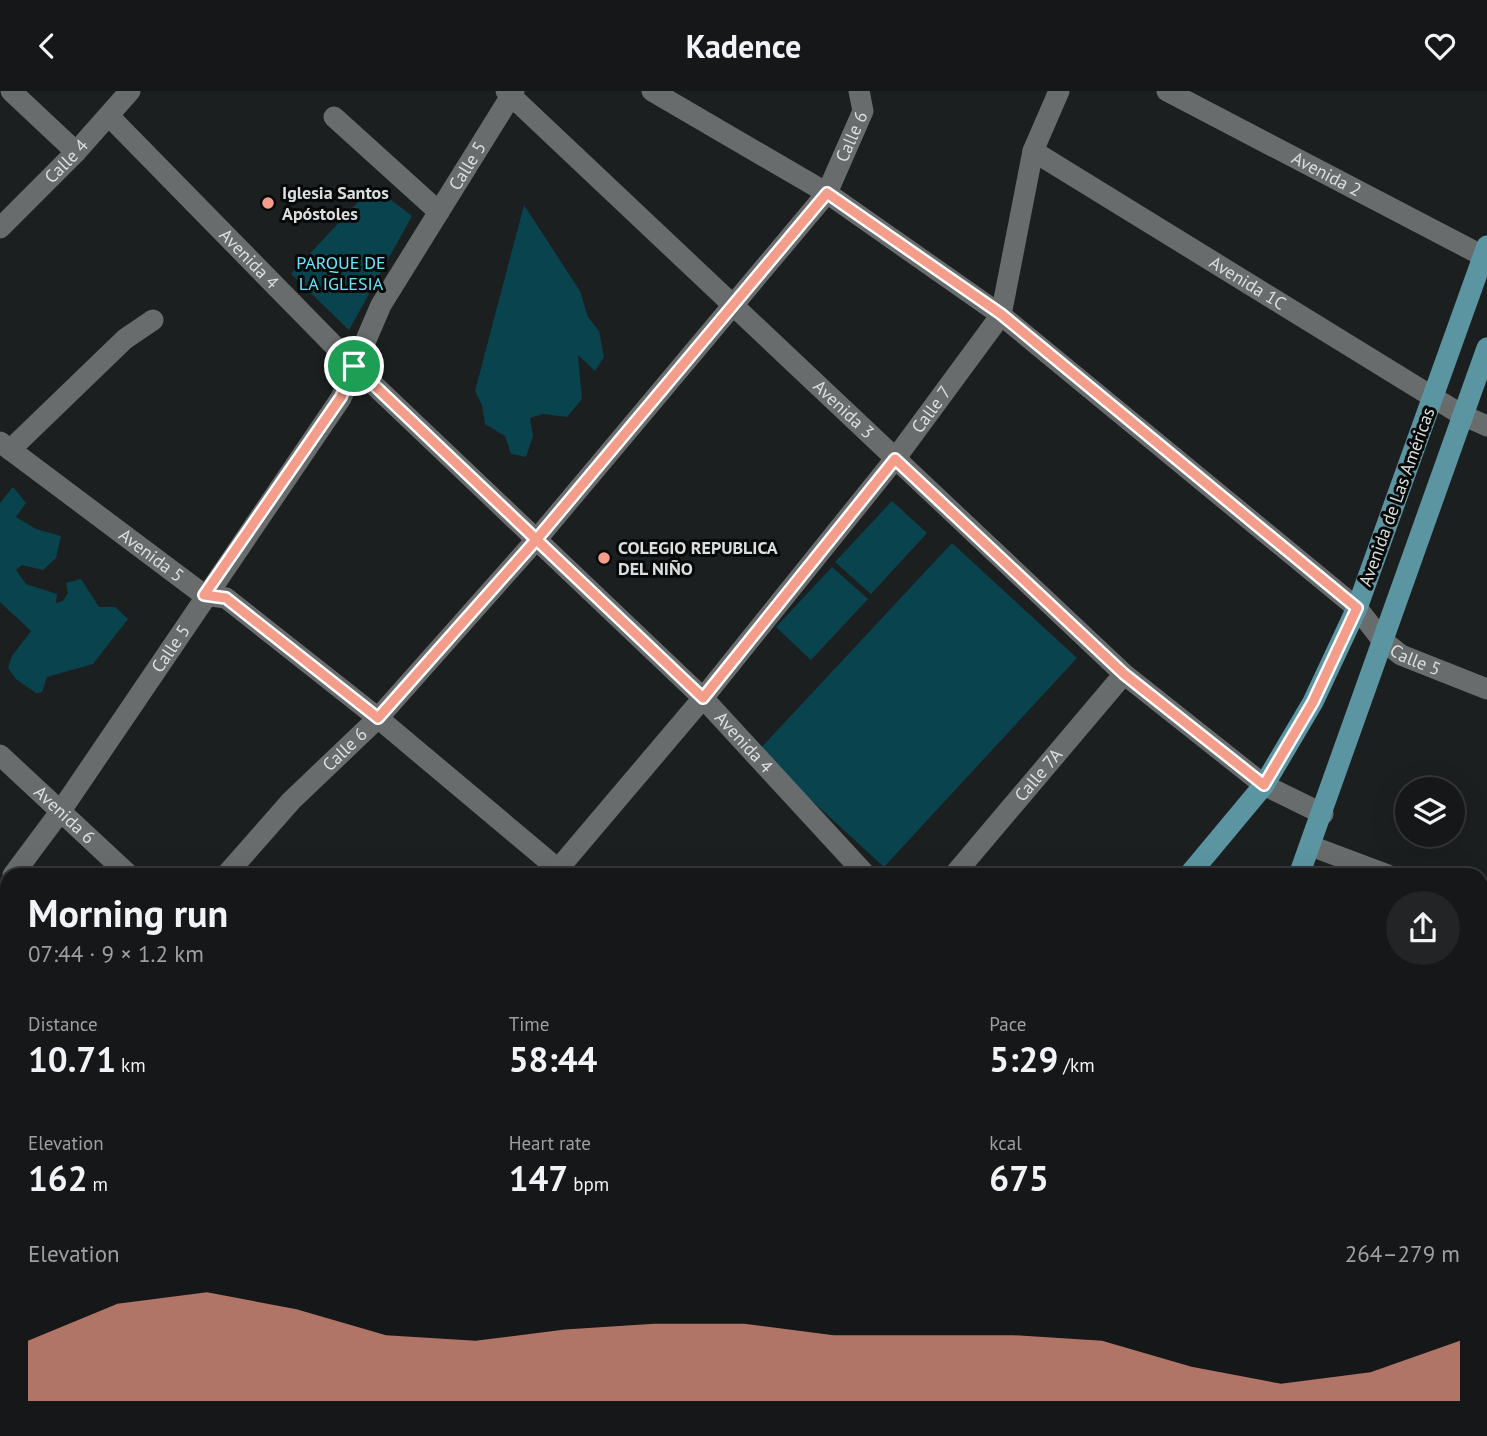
<!DOCTYPE html>
<html lang="en">
<head>
<meta charset="utf-8">
<style>
	body { margin:0; font-family:"PT Sans",sans-serif; background:#222425; color:#f1f3f6; height:100vh; display:flex; flex-direction:column; font-size:26px; white-space:nowrap }
	* { box-sizing:border-box; margin:0 }
	p { font-size:23px; color:#9d9fa2 }
	.icon { flex:none; width:38px; height:38px; fill:none; stroke:currentColor; stroke-width:2; stroke-linecap:round; stroke-linejoin:round }
	.map { position:relative; flex:1; overflow:hidden }
	.drawer { position:absolute; left:0px; top:777px; width:1488px; height:569px; display:flex; flex-direction:column; background:#151718; border-radius:21px 21px 0 0; box-shadow:0 7px 28px #0002,0 0 0 2px #343637 }
	.drawer>* { flex:none }
	.buttons { position:absolute; left:1395px; top:686px; display:grid; gap:14px }
	.buttons a { display:grid; place-items:center; width:70px; height:70px; border-radius:50%; background:#151718; box-shadow:0 7px 28px #0002,0 0 0 2px #343637; font-size:35px }
	.pin { position:absolute; display:grid; place-items:center; width:60px; height:60px; color:#fff; margin:-30px; border:4px solid #fff; border-radius:50%; box-shadow:0 2px 7px #0007 }
	.round { display:grid; place-items:center; flex:none; width:74px; height:74px; border-radius:37px; background:#222425 }
	.summary { display:flex; align-items:center; justify-content:space-between; height:119px; padding:0 28px }
	h1 { font-size:38px; font-weight:700; line-height:52px }
	.stats { display:grid; grid-template-columns:repeat(3,1fr); gap:10px; height:119px; padding:7px 28px }
	.stats div { display:grid; align-content:center }
	.stats b { font-size:35px; font-weight:700 }
	.stats small { font-size:19px; font-weight:400 }
	.stats p { font-size:19px }
	.chart { height:196px; padding:14px 28px }
	.chart p { display:flex; justify-content:space-between }
	.chart svg { width:100%; height:126px; margin-top:7px; fill:#f49d8a; opacity:.7 }
	header { display:flex; justify-content:space-between; align-items:center; height:91px; padding:0 28px; background:#151718; font-size:32px; font-weight:700 }
	.map>svg:first-child { display:block }
	.green { fill:#09434e }
	.lines { fill:none; stroke-linecap:round; stroke-linejoin:round }
	.minor { stroke:#686c6d; stroke-width:21 }
	.major { stroke:#5b95a1; stroke-width:21 }
	.route-casing { stroke:#fff; stroke-width:14 }
	.route { stroke:#f49d8a; stroke-width:9 }
	.poi-dot { fill:#f49d8a; stroke:#070909; stroke-width:2.5 }
	.labels { text-anchor:middle; stroke-width:6; stroke-linejoin:round; paint-order:stroke }
	.street-label { font-size:18px; fill:#dcdfdf; stroke:#070909 }
	.poi-label { font-size:18px; font-weight:bold; fill:#dcdfdf; stroke:#070909; text-anchor:start }
	.park-label { font-size:18px; fill:#69e6ff; stroke:#070909 }
</style>
</head>
<body>
<header><svg class="icon" aria-label="back" viewBox="0 0 24 24"><path d="M15 5l-7 7 7 7"/></svg>Kadence<svg class="icon" aria-label="heart" viewBox="0 0 24 24"><path d="M12 20l-8-8c-3-5 5-10 8-4 3-6 11-1 8 4z"/></svg></header>
<div class="map">
<svg width="1487" height="1345" viewBox="0 0 1487 1345">
	<rect width="100%" height="100%" fill="#1c1f20"/>
	<g class="green">
		<polygon points="373,95 412,125 349,239 291,183"/>
		<polygon points="524,114 580,200 588,226 599,240 604,266 595,280 578,264 582,308 567,326 543,323 530,327 533,345 526,366 511,363 505,345 485,333 482,314 475,300"/>
		<polygon points="13,396 26,412 16,426 36,438 61,445 56,467 43,479 22,474 16,479 26,493 57,503 56,512 63,510 68,502 66,492 81,488 99,516 115,516 128,528 93,573 47,586 42,601 36,602 16,588 8,577 12,565 31,540 0,511 0,412"/>
		<polygon points="892,410 927,442 871,503 835,471"/>
		<polygon points="952,452 1077,567 884,776 758,660"/>
		<polygon points="832,476 868,508 811,569 776,536"/>
	</g>
	<g class="lines">
		<g class="minor">
			<polyline points="11,0 76,61"/>
			<path id="s1" d="M506,0L1124,583L1264,694L1323,723"/>
			<path id="s2" d="M652,0L827,102L1001,224L1357,517L1382,549L1401,564L1487,598"/>
			<path id="s3" d="M1167,0L1487,167"/>
			<path id="s4" d="M109,25L354,275L703,607L866,784"/>
			<polyline points="334,26 439,121"/>
			<path id="s5" d="M1033,60L1462,324L1487,335"/>
			<path id="s6" d="M0,137L76,61L130,0"/>
			<path id="s7" d="M0,351L204,504L226,507L378,627L565,784"/>
			<polyline points="10,359 125,248 153,229"/>
			<path id="s8" d="M0,664L129,784"/>
			<polyline points="1311,755 1388,784"/>
			<path id="s9" d="M13,784L60,721L341,307L381,214L514,0"/>
			<path id="s10" d="M226,784L291,710L378,627L536,449L827,102L863,20L859,0"/>
			<path id="s11" d="M553,784L703,607L895,368L1001,224L1033,60L1059,0"/>
			<path id="s12" d="M954,784L1124,583"/>
			<polyline points="1480,829 1487,812"/>
			<polyline points="1480,1006 1487,1009"/>
			<polyline points="0,1050 7,1042"/>
			<polyline points="0,1134 7,1138"/>
			<polyline points="1480,1192 1487,1194"/>
			<polyline points="1480,1291 1487,1273"/>
			<polyline points="342,1339 352,1345"/>
			<polyline points="769,1339 776,1345"/>
			<polyline points="1370,1339 1386,1345"/>
			<polyline points="101,1345 105,1339"/>
			<polyline points="479,1345 484,1339"/>
			<polyline points="1277,1345 1280,1339"/>
			<polyline points="1461,1345 1463,1339"/>
		</g>
		<g class="major">
			<polyline points="1189,784 1264,694 1313,611 1357,517 1487,155"/>
			<polyline points="1299,784 1487,257"/>
			<polyline points="708,1345 713,1339"/>
			<polyline points="1088,1345 1091,1339"/>
		</g>
	</g>
	<g class="lines">
		<defs>
			<polyline id="route" points="354,275 341,306 204,504 226,507 378,627 536,449 827,102 1001,223 1357,517 1313,611 1264,694 1124,583 895,368 703,607 354,275"/>
		</defs>
		<use href="#route" class="route-casing"/>
		<use href="#route" class="route"/>
	</g>
	<g class="poi-dot">
		<circle cx="268" cy="112" r="7"/>
		<circle cx="604" cy="467" r="7"/>
	</g>
	<g class="labels">
		<g class="street-label">
			<text dy="6" stroke="none"><textPath href="#s10" startOffset="971">Calle 6</textPath></text>
			<text dy="6" stroke="none"><textPath href="#s6" startOffset="94">Calle 4</textPath></text>
			<text dy="6" stroke="none"><textPath href="#s9" startOffset="844">Calle 5</textPath></text>
			<text dy="6" stroke="none"><textPath href="#s3" startOffset="180">Avenida 2</textPath></text>
			<text dy="6" stroke="none"><textPath href="#s4" startOffset="200">Avenida 4</textPath></text>
			<text dy="6" stroke="none"><textPath href="#s5" startOffset="252">Avenida 1C</textPath></text>
			<text dy="6" stroke="none"><textPath href="#s1" startOffset="464">Avenida 3</textPath></text>
			<text dy="6" stroke="none"><textPath href="#s11" startOffset="600">Calle 7</textPath></text>
			<text transform="translate(1397 406) rotate(-70)" y="6">Avenida de Las Américas</text>
			<text dy="6" stroke="none"><textPath href="#s7" startOffset="189">Avenida 5</textPath></text>
			<text dy="6" stroke="none"><textPath href="#s9" startOffset="276">Calle 5</textPath></text>
			<text dy="6" stroke="none"><textPath href="#s2" startOffset="956">Calle 5</textPath></text>
			<text dy="6" stroke="none"><textPath href="#s4" startOffset="892">Avenida 4</textPath></text>
			<text dy="6" stroke="none"><textPath href="#s10" startOffset="173">Calle 6</textPath></text>
			<text dy="6" stroke="none"><textPath href="#s12" startOffset="131">Calle 7A</textPath></text>
			<text dy="6" stroke="none"><textPath href="#s8" startOffset="88">Avenida 6</textPath></text>
		</g>
		<g class="poi-label">
			<text x="282" y="108">Iglesia Santos<tspan x="282" dy="21">Apóstoles</tspan></text>
			<text x="618" y="463">COLEGIO REPUBLICA<tspan x="618" dy="21">DEL NIÑO</tspan></text>
		</g>
		<g class="park-label">
			<text x="341" y="178">PARQUE DE<tspan x="341" dy="21">LA IGLESIA</tspan></text>
		</g>
	</g>
</svg>
<div class="buttons">
<a><svg class="icon" aria-label="layers" viewBox="0 0 24 24"><path d="M12 4l9 5-9 5-9-5zM3 14l9 5 9-5"/></svg></a>
</div>
<div class="pin" style="left:354px;top:275px;background:#1e9e55"><svg class="icon" aria-label="arrive" viewBox="0 0 24 24"><path d="M6 21V4h12l-3 4 3 4H6"/></svg></div>
<section class="drawer">
<div class="summary"><div><h1>Morning run</h1><p>07:44 · 9 × 1.2 km</p></div><a class="round"><svg class="icon" aria-label="share" viewBox="0 0 24 24"><path d="M12 15V3M7 8l5-5 5 5M5 13v7h14v-7"/></svg></a></div>
<div class="stats">
<div><p>Distance</p><b>10.71<small> km</small></b></div>
<div><p>Time</p><b>58:44</b></div>
<div><p>Pace</p><b>5:29<small> /km</small></b></div>
</div>
<div class="stats">
<div><p>Elevation</p><b>162<small> m</small></b></div>
<div><p>Heart rate</p><b>147<small> bpm</small></b></div>
<div><p>kcal</p><b>675</b></div>
</div>
<div class="chart"><p><span>Elevation</span>264–279 m</p>
<svg viewBox="0 0 160 44" preserveAspectRatio="none"><path d="M0 44V23L10 10L20 6L30 12L40 21L50 23L60 19L70 17L80 17L90 21L100 21L110 21L120 23L130 32L140 38L150 34L160 23V44z"/></svg>
</div>
</section>
</div>
</body>
</html>
